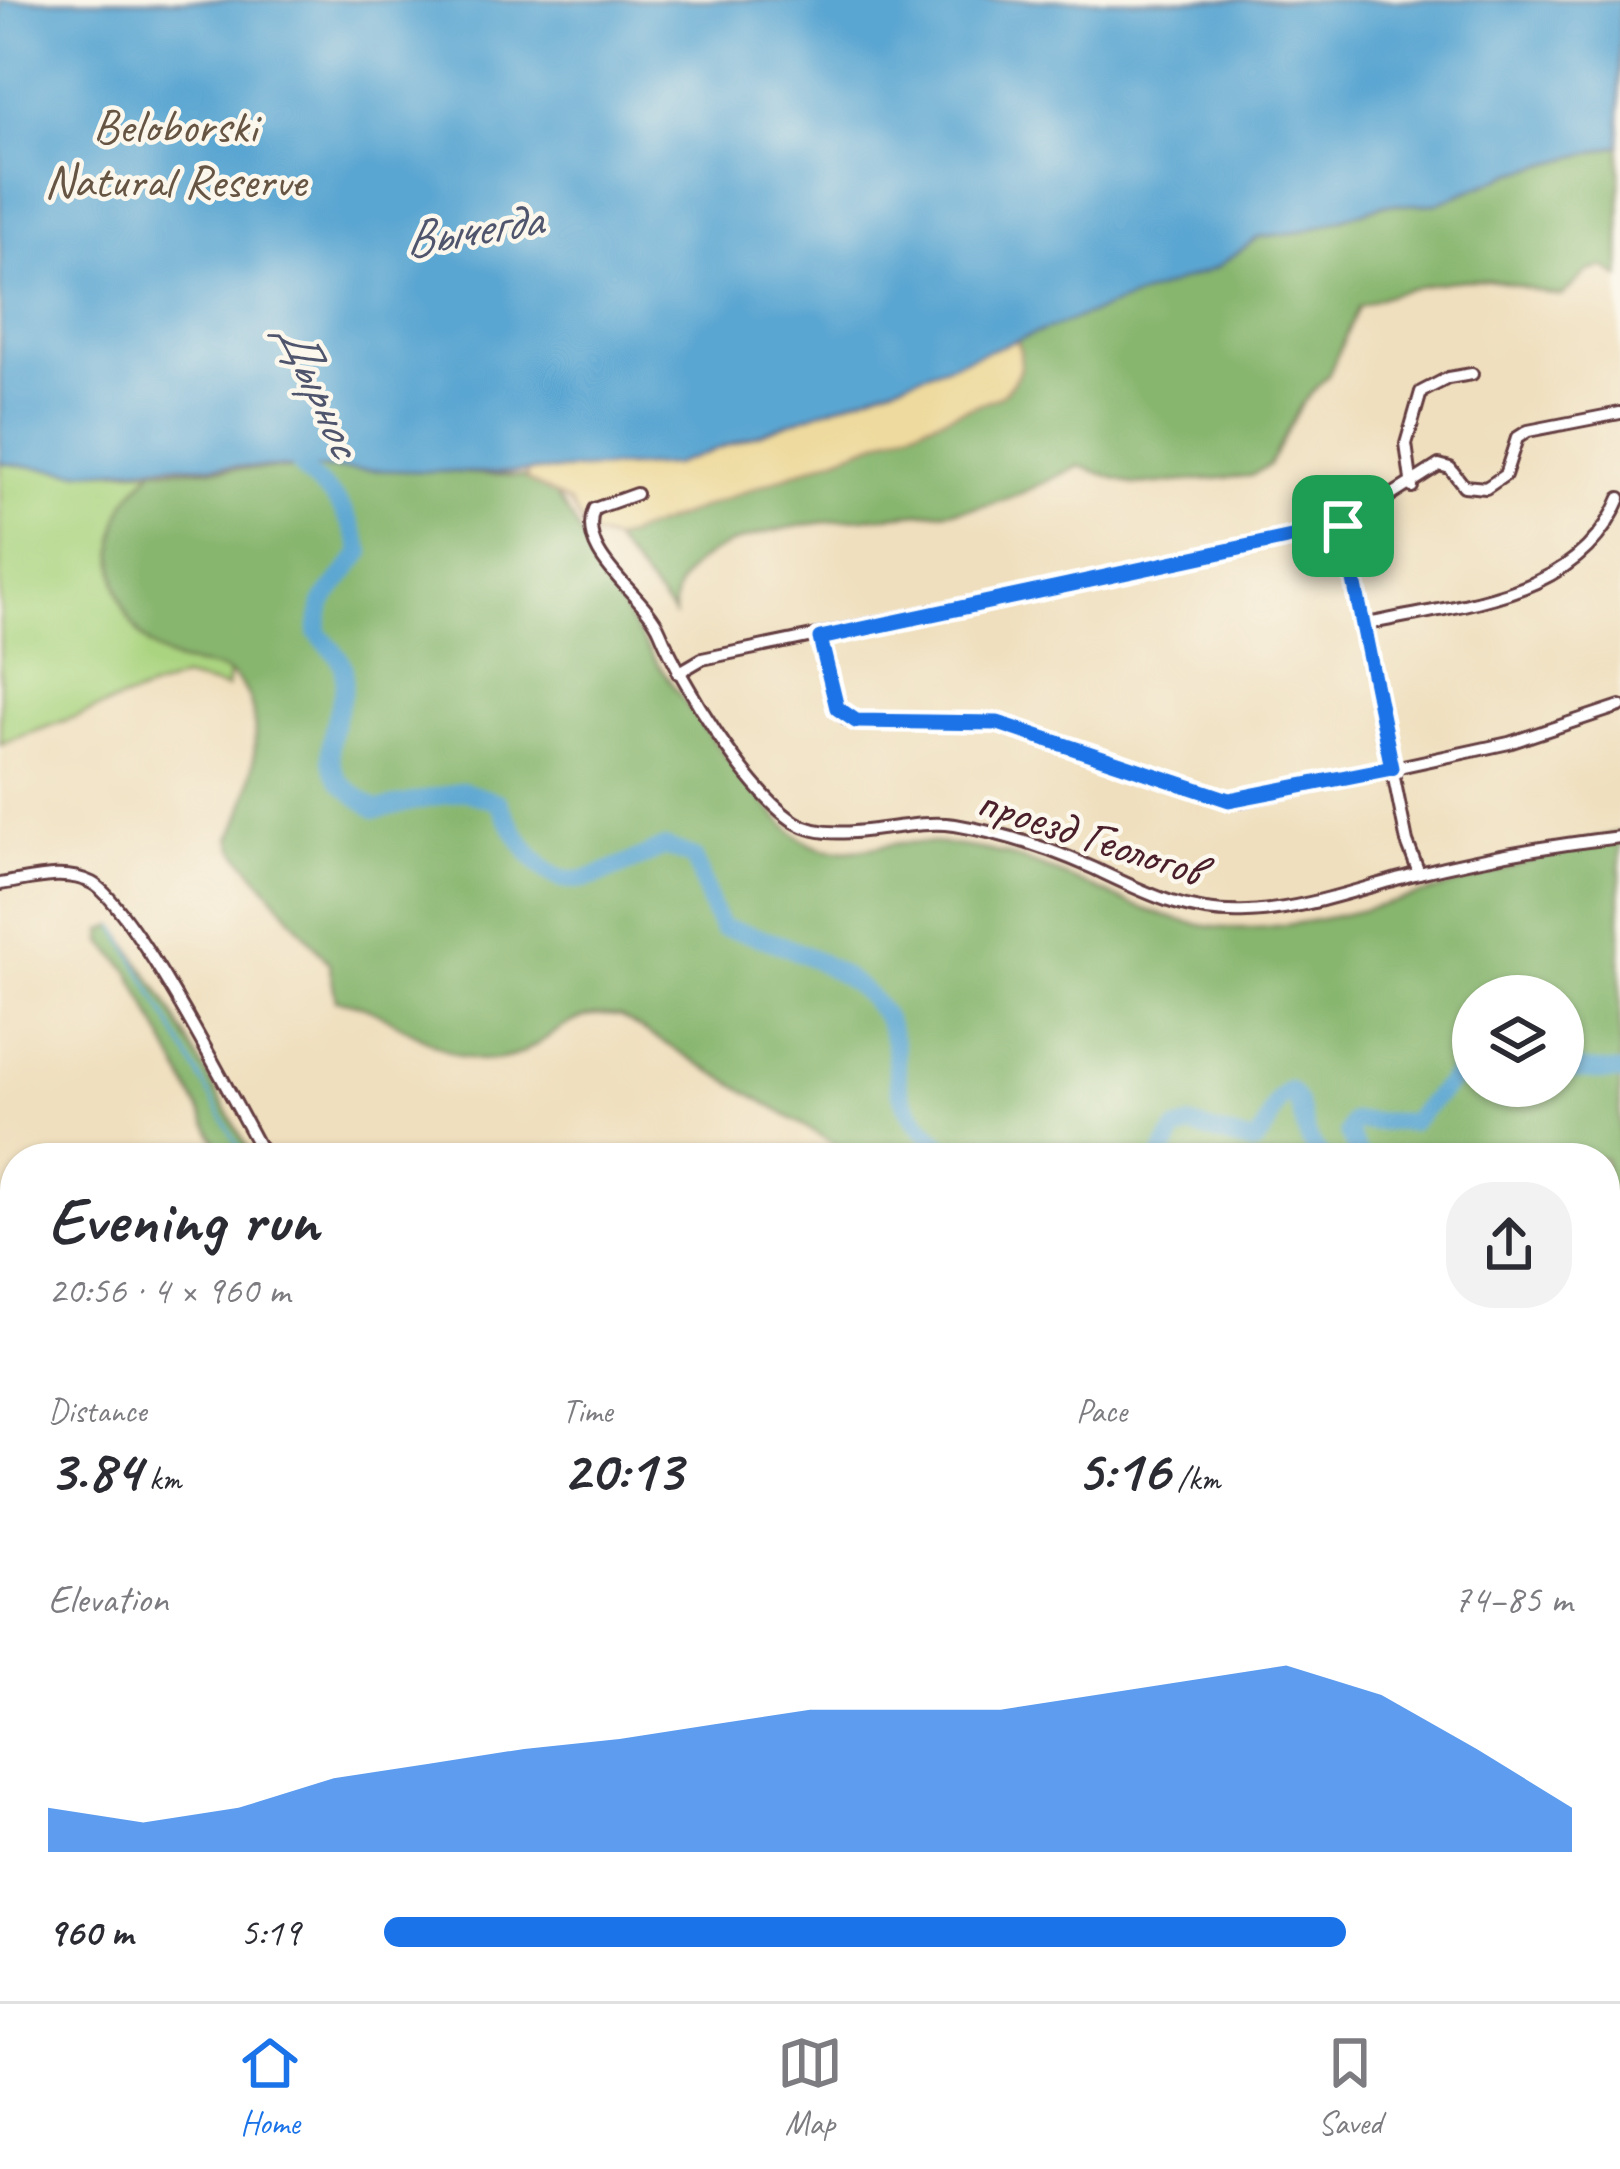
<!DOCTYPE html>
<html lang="en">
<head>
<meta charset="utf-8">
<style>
	body { margin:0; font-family:Caveat,sans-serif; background:#f2f2f3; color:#2b2b33; height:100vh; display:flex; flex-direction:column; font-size:45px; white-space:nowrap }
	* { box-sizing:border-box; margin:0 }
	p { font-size:39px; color:#7c7c81 }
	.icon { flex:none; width:66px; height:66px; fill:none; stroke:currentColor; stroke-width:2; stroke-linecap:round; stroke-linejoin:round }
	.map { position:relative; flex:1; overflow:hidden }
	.drawer { position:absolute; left:0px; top:1143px; width:1620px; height:858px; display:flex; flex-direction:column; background:#fff; border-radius:48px 48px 0 0; box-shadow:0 3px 9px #0004 }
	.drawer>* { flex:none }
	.buttons { position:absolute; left:1452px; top:975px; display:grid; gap:24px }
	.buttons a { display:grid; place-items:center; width:132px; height:132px; border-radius:50%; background:#fff; box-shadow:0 3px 9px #0004; font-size:60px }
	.pin { position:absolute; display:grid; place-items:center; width:102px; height:102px; color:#fff; margin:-51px; border-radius:24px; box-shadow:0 6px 18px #0006 }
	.round { display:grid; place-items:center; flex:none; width:126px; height:126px; border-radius:48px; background:#f2f2f3 }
	.head { display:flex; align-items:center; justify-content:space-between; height:204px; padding:0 48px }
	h1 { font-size:66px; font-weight:700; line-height:90px }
	.stats { display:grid; grid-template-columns:repeat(3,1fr); gap:18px; height:204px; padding:12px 48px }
	.stats div { display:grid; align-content:center }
	.stats b { font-size:60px; font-weight:700 }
	.stats small { font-size:33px; font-weight:400 }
	.stats p { font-size:33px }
	.chart { height:336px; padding:24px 48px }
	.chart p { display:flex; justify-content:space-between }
	.chart svg { width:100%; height:216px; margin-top:12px; fill:#1a73e8; opacity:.7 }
	ul { padding:0 48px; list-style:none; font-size:39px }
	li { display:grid; grid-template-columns:192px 144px 1fr; align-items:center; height:90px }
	li i { height:30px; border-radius:15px; background:#1a73e8 }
	.dock { display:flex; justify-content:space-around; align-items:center; height:168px; border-top:3px solid #e1e1e2; background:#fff; font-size:33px; color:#7c7c81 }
	.dock a { display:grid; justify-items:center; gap:6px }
	.dock .on { color:#1a73e8 }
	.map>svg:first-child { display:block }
	.green { fill:#aad480; stroke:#7a7a56; stroke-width:3 }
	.forest { fill:#87b66e; stroke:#686a4c; stroke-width:3; fill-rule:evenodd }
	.sand { fill:#eeda9e; stroke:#9c7c64; stroke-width:3 }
	.water { fill:#5aa6d2; stroke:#52627e; stroke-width:3 }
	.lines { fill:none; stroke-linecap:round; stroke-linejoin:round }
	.stream { stroke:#5aa6d2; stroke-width:3 }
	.river { stroke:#5aa6d2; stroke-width:18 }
	.street-casing { stroke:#633c41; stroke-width:16 }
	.primary-casing { stroke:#633c41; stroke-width:24 }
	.street { stroke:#fff; stroke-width:10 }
	.primary { stroke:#fff; stroke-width:18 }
	.route-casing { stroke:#fff; stroke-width:24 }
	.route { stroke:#1a73e8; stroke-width:15 }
	.labels { text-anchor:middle; stroke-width:9; stroke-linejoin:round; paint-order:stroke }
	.park-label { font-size:48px; fill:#675544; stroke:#fbf7ec }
	.street-label { font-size:48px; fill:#4a1f2b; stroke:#fbf7ec }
	.water-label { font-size:51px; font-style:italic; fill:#50556e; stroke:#fbf7ec }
</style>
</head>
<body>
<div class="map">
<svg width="1620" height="2001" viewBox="0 0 1620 2001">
	<rect width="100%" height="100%" fill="#fbf7ec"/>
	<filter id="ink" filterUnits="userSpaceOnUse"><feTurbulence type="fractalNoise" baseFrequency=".00833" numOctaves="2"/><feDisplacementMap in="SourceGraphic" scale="24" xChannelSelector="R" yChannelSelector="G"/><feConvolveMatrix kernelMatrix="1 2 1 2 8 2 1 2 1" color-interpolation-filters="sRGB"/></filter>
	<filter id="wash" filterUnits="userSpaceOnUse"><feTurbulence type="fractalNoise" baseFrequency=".004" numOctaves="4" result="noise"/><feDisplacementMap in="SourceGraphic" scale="48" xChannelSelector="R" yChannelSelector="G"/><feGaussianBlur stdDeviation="2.7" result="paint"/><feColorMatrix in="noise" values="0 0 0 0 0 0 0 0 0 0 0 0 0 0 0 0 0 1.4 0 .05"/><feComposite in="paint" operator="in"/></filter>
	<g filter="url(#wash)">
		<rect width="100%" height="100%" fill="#efdfbe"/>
		<g class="green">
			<polygon points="0,463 77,472 262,466 227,688 182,678 0,744"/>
			<polygon points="1605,1282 1620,1285 1620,1425 1605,1345"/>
		</g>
		<g class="forest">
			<path d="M1620,145V278L1604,267L1588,271L1562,296C1536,293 1512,281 1487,280C1446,278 1394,290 1358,307L1329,374L1301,405L1269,465L1251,476L1134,485L1080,466C1046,480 1015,500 978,507C911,521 666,508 674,615L613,541L1000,396C1020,377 1025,366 1017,339L1215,268L1259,237L1306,231L1383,205L1436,204L1513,173Z"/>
			<path d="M153,469H401L526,477L553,492L572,519C621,613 679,702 748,783C766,803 782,827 805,841C834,860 871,846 902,843C925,841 952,845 975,848C1057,861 1125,913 1206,926C1310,943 1514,863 1620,832V1288L1605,1284V1158H858L621,1017C561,1004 545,1058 492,1060C436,1063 391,1005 336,1000L329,963L235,850L231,838C251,802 270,713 237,680C219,662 198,668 177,661C120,641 102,563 121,513C126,497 143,482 153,469ZM1473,996H1563V1086H1473Z"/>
			<polygon points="115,926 165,1000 253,1158 224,1158 129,971 103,942 103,930"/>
			<polygon points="0,1676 15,1677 15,1984 0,1988"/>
			<polygon points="1605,1958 1620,1984 1620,2001 393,2001 366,1986 1605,1986"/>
		</g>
		<path class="sand" d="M1017,339C1025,366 1020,377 1000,396L613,541L588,534L570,503L527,480L526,471L673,465Z"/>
		<polygon class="water" points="0,0 1620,0 1620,145 1513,173 1436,204 1383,205 1306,231 1259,237 1216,268 673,465 491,473 173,465 77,472 0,463"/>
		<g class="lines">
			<g class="stream">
				<polyline points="116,927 245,1158"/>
				<polyline points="0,1617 15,1617"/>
				<polyline points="1605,1949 1620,1961"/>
				<polyline points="1115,2001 1119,1986"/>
			</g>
			<g class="river">
				<path d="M294,448C298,472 312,477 328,492C345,508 355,531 362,552L322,603L317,632C324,642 336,651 341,661C357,691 312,741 339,780C347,791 365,801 376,810L463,791L498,802C555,907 568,889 665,847L694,858C705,882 707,905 722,928C773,937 864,972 888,1023C898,1045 895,1064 899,1087C906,1117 934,1141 957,1158"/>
				<polyline points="1563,1069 1620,1072"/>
				<polyline points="1487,1086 1501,1097 1519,1086"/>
				<polyline points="1083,1158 1086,1158"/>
				<path d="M1161,1158L1175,1131L1191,1126L1253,1143C1273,1129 1268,1105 1289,1090C1307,1107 1298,1135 1323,1158"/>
				<polyline points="1361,1158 1348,1133 1353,1121 1411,1122 1460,1072 1473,1074"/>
			</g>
		</g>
	</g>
	<g filter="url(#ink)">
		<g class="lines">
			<defs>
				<g id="street">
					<polyline points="1412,487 1406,444 1421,392 1448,378 1472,374"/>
					<path d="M636,494L594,509C576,556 644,593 660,631C681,683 748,792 795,822C837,848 905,817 955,825C1001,833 1051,849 1093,868C1146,893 1187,915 1247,912C1303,910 1361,888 1415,874C1482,857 1552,845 1620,837"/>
					<polyline points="1343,526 1407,842 1419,873"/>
					<path d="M1363,625C1458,603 1578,601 1620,498"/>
					<polyline points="820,638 837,708 846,719 998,723 1170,783 1242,801 1509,743 1620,706"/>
					<polyline points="678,673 702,659 1343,526 1439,465 1450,468 1464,486 1486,488 1505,475 1517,438 1528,431 1620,413"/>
					<path d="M0,884C29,880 64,868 92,883C134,906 237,1107 265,1158"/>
					<polyline points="1605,1659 1620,1670"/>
					<polyline points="1605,1849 1620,1861"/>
					<polyline points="130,1986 131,2001"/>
				</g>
				<g id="primary">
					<polyline points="1605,1451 1620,1449"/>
					<polyline points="0,1667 15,1667"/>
				</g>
			</defs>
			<use href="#street" class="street-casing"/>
			<use href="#primary" class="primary-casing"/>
			<use href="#street" class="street"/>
			<use href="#primary" class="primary"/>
		</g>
	</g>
	<g class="lines" filter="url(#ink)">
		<defs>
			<polygon id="route" points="1343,526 1392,768 1229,800 998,723 856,721 837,708 820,638"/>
		</defs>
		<use href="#route" class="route-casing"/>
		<use href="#route" class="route"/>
	</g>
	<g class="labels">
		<g class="park-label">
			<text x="175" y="142">Beloborski<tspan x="175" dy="55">Natural Reserve</tspan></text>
		</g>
		<g class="street-label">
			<text transform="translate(1090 834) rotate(18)" y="17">проезд Геологов</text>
		</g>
		<g class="water-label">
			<text transform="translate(472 228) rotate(-9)" y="18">Вычегда</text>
			<text transform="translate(321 388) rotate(66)" y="18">Дырнос</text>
		</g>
	</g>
</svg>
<div class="buttons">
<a><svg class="icon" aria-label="layers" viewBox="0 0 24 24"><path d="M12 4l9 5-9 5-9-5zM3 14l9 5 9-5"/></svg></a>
</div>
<div class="pin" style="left:1343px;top:526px;background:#1e9e55"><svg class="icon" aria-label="arrive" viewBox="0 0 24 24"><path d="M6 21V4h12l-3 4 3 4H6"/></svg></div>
<section class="drawer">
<div class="head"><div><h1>Evening run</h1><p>20:56 · 4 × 960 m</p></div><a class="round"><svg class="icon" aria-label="share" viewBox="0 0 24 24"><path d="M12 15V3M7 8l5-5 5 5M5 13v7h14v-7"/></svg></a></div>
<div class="stats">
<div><p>Distance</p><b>3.84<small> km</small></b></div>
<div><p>Time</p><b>20:13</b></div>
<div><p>Pace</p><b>5:16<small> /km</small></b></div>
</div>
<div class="chart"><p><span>Elevation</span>74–85 m</p>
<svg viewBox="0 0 160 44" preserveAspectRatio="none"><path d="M0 44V35L10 38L20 35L30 29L40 26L50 23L60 21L70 18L80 15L90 15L100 15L110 12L120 9L130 6L140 12L150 23L160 35V44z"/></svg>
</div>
<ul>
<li><b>960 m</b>5:19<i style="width:81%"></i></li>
</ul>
</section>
</div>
<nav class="dock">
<a class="on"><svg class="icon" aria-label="home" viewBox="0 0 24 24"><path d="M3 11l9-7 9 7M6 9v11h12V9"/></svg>Home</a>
<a><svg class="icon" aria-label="map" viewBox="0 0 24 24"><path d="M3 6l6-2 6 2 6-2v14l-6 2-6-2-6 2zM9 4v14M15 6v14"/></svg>Map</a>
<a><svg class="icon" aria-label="saved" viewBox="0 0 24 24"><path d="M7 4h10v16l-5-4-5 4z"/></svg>Saved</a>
</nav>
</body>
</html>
